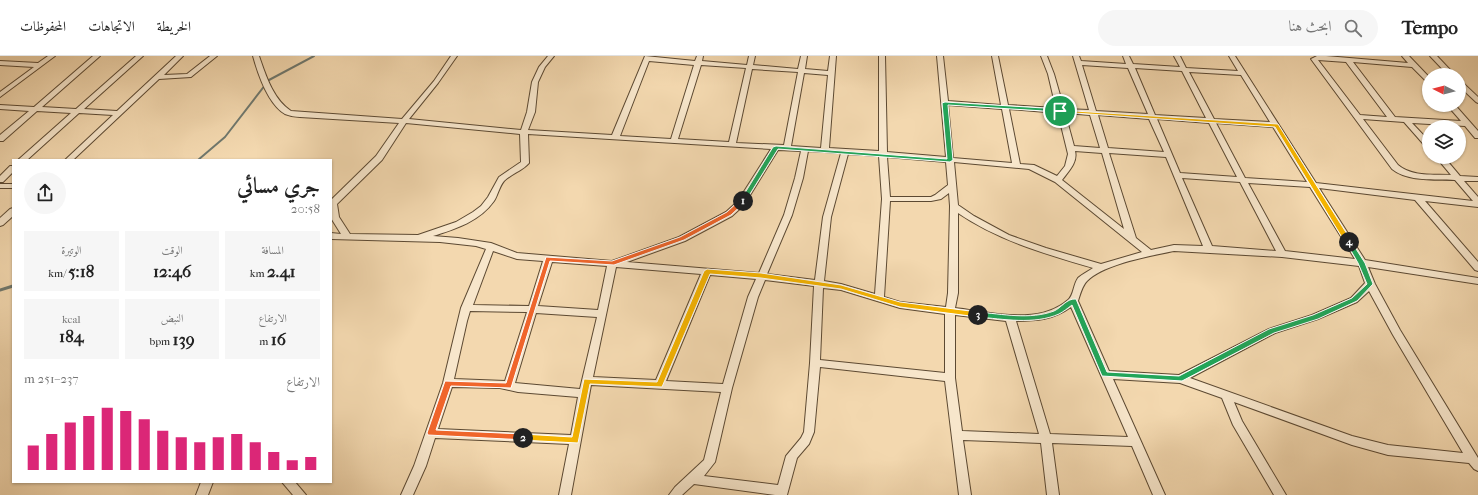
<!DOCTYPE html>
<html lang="ar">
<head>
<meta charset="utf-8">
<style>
	body { margin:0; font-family:"IM FELL French Canon",Amiri,serif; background:#f6f6f6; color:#222; direction:rtl; height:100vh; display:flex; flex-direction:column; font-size:15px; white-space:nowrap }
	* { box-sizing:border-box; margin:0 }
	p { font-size:13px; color:#767676 }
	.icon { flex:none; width:22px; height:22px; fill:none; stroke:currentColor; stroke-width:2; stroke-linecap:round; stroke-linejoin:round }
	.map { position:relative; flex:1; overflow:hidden; direction:ltr }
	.details { position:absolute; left:12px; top:103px; width:320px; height:324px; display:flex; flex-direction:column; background:#fff; border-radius:0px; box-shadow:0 1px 3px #0004; direction:rtl }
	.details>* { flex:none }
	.needle { width:26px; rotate:276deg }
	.fabs { position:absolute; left:1422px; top:12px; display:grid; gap:8px }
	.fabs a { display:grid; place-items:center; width:44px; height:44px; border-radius:50%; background:#fff; box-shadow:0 1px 3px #0004; font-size:20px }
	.pin { position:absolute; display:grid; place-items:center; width:34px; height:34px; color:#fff; margin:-17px; border:2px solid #fff; border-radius:50%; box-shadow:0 1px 4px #0007 }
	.km { position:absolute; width:20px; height:20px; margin:-10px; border-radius:50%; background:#222; color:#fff; font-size:11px; line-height:20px; text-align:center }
	.round { display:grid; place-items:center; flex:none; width:42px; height:42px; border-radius:21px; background:#f6f6f6 }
	.headline { display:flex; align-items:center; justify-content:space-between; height:68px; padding:0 12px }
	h1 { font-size:22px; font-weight:800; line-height:30px }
	.stats { display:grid; grid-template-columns:repeat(3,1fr); gap:6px; height:68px; padding:4px 12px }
	.stats div { display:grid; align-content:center; border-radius:0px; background:#f6f6f6; text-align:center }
	.stats b { font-size:17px; font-weight:800 }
	.stats small { font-size:11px; font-weight:400 }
	.stats p { font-size:11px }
	.chart { height:112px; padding:8px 12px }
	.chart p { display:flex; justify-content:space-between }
	.chart svg { width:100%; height:72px; margin-top:4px; stroke:#db2777; stroke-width:6 }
	header { display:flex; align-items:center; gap:24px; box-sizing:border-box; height:56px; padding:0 20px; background:#fff; border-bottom:1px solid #e0e0e0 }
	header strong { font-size:19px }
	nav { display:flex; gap:22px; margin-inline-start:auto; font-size:14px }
	.search { width:280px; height:36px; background:#f6f6f6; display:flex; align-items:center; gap:10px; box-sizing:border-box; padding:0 14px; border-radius:22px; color:#767676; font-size:15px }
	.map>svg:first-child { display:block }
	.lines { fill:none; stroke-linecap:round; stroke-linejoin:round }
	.stream-far1 { stroke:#6f786e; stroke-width:2 }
	.stream { stroke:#6f786e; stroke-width:3 }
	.minor-casing { stroke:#5c4932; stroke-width:2 }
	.minor { fill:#f7e6cb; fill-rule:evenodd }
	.split-1 { fill:#22a559; stroke:#fff }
	.split-2 { fill:#f0652b; stroke:#fff }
	.split-3 { fill:#f5b400; stroke:#fff }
	.split-4 { fill:#22a559; stroke:#fff }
	.split-5 { fill:#f5b400; stroke:#fff }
</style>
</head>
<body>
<header>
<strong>Tempo</strong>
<div class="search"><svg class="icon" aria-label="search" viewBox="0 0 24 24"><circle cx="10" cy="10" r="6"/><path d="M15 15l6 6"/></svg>ابحث هنا</div>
<nav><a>الخريطة</a><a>الاتجاهات</a><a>المحفوظات</a></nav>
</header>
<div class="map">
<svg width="1478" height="439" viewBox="0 0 1478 439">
	<rect width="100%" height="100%" fill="#f3d8af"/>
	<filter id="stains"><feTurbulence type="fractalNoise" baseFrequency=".005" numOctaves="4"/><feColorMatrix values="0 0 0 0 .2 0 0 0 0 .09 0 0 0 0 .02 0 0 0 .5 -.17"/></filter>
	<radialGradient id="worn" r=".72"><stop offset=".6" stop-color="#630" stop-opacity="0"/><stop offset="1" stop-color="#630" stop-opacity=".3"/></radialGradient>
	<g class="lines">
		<polyline class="stream-far1" points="198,104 225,81 269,24 314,0"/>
		<polyline class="stream" points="0,234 13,230"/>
		<defs>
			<g id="minor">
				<polygon points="48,0 55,0 0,41 0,36 34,11 0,9 0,5 38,7"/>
				<polygon points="93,0 100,0 42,51 76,53 136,0 143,0 84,53 117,55 176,0 183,0 164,19 187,18 210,0 217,0 191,21 159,23 73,104 65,104 113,59 79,57 27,104 18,104 71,57 37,55 3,85 0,85 0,79 29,55 0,53 0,49 34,51"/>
				<path d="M253,0H259C266,20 273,43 291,55L402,63L434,25L451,0H457L438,27L409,63L521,74L527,56L532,26L539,11L548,0H554L545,11L538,26L535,56L528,74L612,79L645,0L695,5L697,0H703L702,5L747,9L749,0H755L753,9L798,13L801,0H807L805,13L828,15L830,0H836L829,92L879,95V0H885L887,96L946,101L937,0H943L948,45L1001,49L992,0H998L1008,49L1056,52L1048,18L1041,0H1047L1054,18L1064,53L1089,54L1073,0H1079L1081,5L1126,8L1123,0H1129L1133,8L1180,11L1174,0H1180L1186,12L1238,15L1229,0H1235L1316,127L1473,145L1455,124C1435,123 1408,126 1392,113L1311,3L1317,0H1326L1408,7L1402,0H1409L1429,21V27L1427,26L1412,11L1353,6L1395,61L1461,65L1447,49H1455L1478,75V82H1475L1465,70L1412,67L1429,85V91H1426L1404,66L1363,63L1398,109C1412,121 1434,118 1451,119L1436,101H1444L1460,120L1478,121V125H1464L1478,141V151L1425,145L1478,206V215L1475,214L1415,144L1319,132L1365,204L1478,222V228L1368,211L1375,228L1400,274L1478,402V415L1474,413L1469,407L1388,399L1352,389L1234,346L1242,365L1286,439H1274L1233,369L1222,342L1180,327L1113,323L1165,439H1153L1132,390L1052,387L1059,439H1047L1041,387L963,384L971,439H959L945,325L820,311L814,376L809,388L797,402L787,439H775L694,428L682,439H669L675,431L704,404L721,336L591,329L571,439H559L569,388L435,382L426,410L413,439H401L414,410L443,327L461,252L486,193L476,190L440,186L331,183V177L341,178L331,162V144L376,100L399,67L300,61C295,61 290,60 285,58C268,48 258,18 253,0ZM1318,4L1346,6L1387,61L1360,59ZM649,5L694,9L671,83L620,80ZM701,9L746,12L729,86L678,83ZM1082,9L1128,12L1148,58L1096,55ZM1135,12L1182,15L1206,62L1155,59ZM752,13L798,16L784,89L736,87ZM1189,16L1241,19L1270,66L1214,63ZM804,17L828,19L821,92L791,90ZM948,49L1002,53L1012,107L953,102ZM1009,53L1058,57L1068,98L1065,110L1057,120L1034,109L1020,108ZM1065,57L1090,59L1100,92L1074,90ZM1098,59L1149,63L1164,96L1108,92ZM1157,63L1209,67L1237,121L1180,117ZM406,67L520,78L521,106L499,121L488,141L481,150L473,156L456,166L418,179L350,178L339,161L337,148L382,104ZM1216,67L1273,71L1307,126L1245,122ZM528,78L771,93L738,145L726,156L679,181L612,205L517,197L491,187L458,182L433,180C456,173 480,165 494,145C498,139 499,131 504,125C511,118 522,115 529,107ZM778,94L801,95L795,122L784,159L759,217L627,206L685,185L732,160L744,149ZM808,95L841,97L823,161L815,224L767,218L792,159L803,122ZM1075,95L1102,97L1124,173L1062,124C1069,115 1078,106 1075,95ZM1109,97L1166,101L1203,190L1174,189L1151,194L1136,182ZM848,98L879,100L882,143L875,238L841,228L824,225L831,161ZM887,101L946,106L948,129L935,139L931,141H890ZM954,106L1029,113L1055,126L1142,196L1101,208L1046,192L1009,179L974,160L958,149ZM1182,122L1240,126L1276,195L1212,190ZM1248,127L1310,131L1355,203L1285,195ZM949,137L950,150L948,237L946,251L900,246L884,241L890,145H931L941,143ZM958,157C999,185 1046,198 1093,212C1089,215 1082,218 1078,222C1073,229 1074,239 1068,244C1038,270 991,256 955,252L958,237ZM493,195L517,203L543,205L529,250L473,249ZM1174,195L1282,201L1359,210L1365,227L1351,242L1312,259L1269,273L1179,319L1109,315L1078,245C1080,239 1082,230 1087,225C1104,208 1150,200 1174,195ZM552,206L607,210L598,254L538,250ZM616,211L701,218L656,324L593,321ZM710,219L756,223L748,241L723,328L666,325ZM765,224L814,230L810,307L804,376L801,382L786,400L778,429L704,420L715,406L732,332L758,241ZM823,232L841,234L900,252L945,258V317L820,304ZM1369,235L1393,279L1463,397L1388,389L1352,380L1190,322L1275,277L1318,263L1357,246ZM1071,251L1128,381L1050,378L1016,265C1037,265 1053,264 1071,251ZM470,255L527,256L505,325L454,323L467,265ZM536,257L597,261L580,333L515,327ZM955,259L1006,265L1039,378L962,375L955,322ZM452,331L500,332L518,336L578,341L571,379L438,373Z"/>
				<polygon points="1430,0 1437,0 1455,19 1448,19"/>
				<polygon points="1459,24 1461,25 1478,41 1478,47 1476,46 1459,30"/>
				<polygon points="10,110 13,110 13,116 3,126 0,126 0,120"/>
				<rect x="0" y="128" width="13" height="4"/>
				<polygon points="13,152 13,160 3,169 0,170 0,162 10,153"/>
				<polygon points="201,426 213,426 208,439 196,439"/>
				<polygon points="282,426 295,426 306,439 293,439"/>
			</g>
		</defs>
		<use href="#minor" class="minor-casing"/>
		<use href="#minor" class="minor"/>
	</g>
	<polygon class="split-1" points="945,46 1060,53 1063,55 1060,56 948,49 953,104 950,106 778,93 745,146 740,145 773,91 776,90 947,103 942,47"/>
	<polygon class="split-2" points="741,143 746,145 731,159 684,184 614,209 550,205 511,332 451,330 436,374 523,378 526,379 526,384 428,379 427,377 445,325 506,327 546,201 612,205 680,181 727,156"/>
	<polygon class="split-3" points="707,213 761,217 841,229 900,246 978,256 981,259 978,261 900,251 841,233 761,222 710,218 662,331 590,328 578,387 520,384 520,379 523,378 572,381 584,323 657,326 704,215"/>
	<path class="split-4" d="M1346,185H1351L1365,207L1373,228L1357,245L1318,263L1274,277L1182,325L1102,320L1072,249C1068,252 1063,256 1059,258C1034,269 1003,263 978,261L974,259L978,256C1002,258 1030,264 1054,255C1061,252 1067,242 1076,243L1107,316L1179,320L1269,273L1313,259L1352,242L1367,228L1358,207L1346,186Z"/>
	<polygon class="split-5" points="1059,54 1278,68 1352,186 1346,188 1275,71 1060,56 1059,56"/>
	<rect width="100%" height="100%" filter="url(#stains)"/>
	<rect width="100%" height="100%" fill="url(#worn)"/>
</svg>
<div class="fabs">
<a><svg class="needle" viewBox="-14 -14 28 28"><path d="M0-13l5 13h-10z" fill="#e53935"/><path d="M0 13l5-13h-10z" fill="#767676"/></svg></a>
<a><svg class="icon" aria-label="layers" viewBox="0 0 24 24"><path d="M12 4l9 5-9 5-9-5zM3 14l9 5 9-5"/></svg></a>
</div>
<div class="pin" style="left:1060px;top:55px;background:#1e9e55"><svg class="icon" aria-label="arrive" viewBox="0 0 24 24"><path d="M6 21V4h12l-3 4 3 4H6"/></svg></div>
<b class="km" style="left:743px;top:145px">1</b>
<b class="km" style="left:523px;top:382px">2</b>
<b class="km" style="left:978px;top:259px">3</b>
<b class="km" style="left:1349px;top:186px">4</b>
<section class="details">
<div class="headline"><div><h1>جري مسائي</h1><p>20:58</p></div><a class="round"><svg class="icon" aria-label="share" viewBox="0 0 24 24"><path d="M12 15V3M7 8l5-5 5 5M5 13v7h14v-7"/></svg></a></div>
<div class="stats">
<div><p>المسافة</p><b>2.41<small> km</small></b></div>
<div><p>الوقت</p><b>12:46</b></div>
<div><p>الوتيرة</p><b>5:18<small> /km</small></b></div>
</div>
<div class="stats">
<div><p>الارتفاع</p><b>16<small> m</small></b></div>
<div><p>النبض</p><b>139<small> bpm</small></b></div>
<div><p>kcal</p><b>184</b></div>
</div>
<div class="chart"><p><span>الارتفاع</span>237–251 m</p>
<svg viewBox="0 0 160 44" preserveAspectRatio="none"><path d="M5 44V29M15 44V22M25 44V15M35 44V11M45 44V6M55 44V8M65 44V13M75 44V20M85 44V24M95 44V27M105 44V24M115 44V22M125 44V27M135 44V33M145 44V38M155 44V36"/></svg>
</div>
</section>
</div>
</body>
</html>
